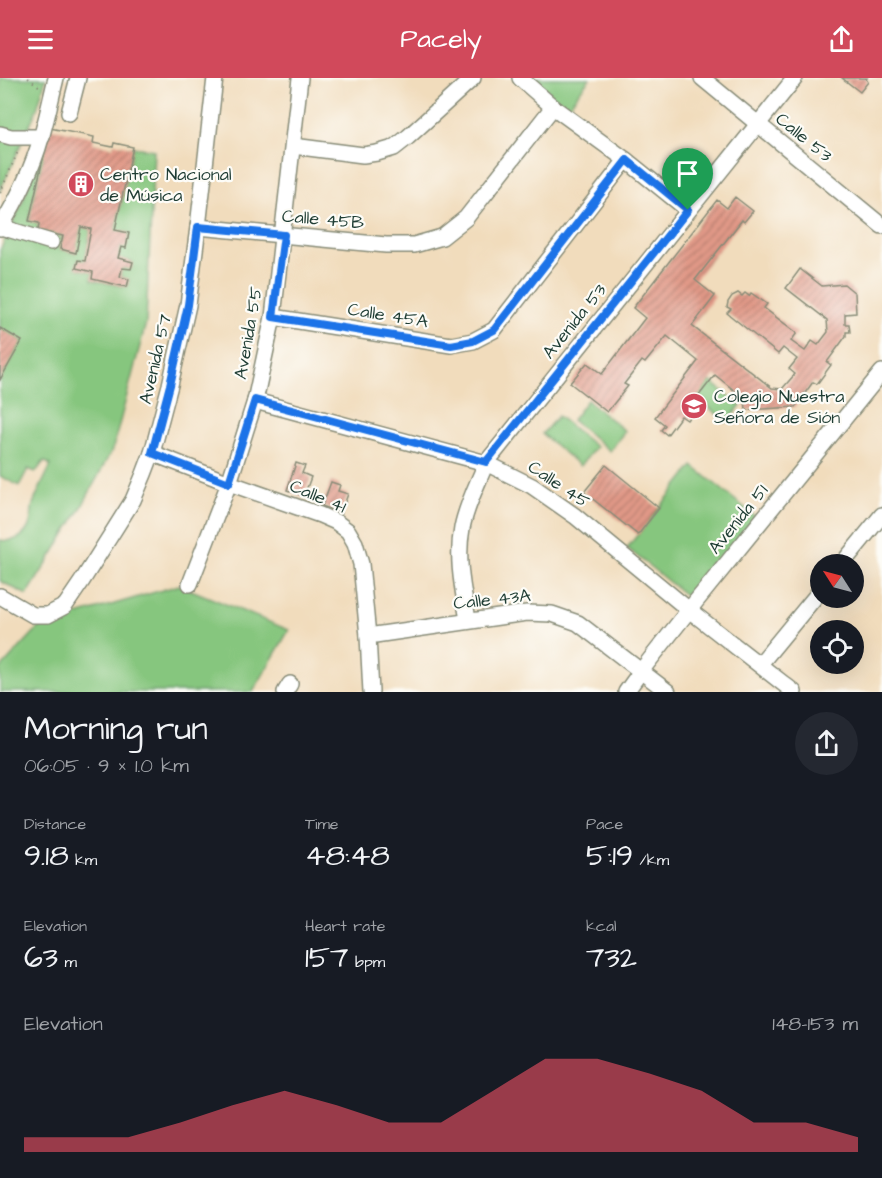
<!DOCTYPE html>
<html lang="en">
<head>
<meta charset="utf-8">
<style>
	body { margin:0; font-family:"Architects Daughter",sans-serif; background:#242831; color:#f1f3f6; height:100vh; display:flex; flex-direction:column; font-size:22px; white-space:nowrap }
	* { box-sizing:border-box; margin:0 }
	p { font-size:20px; color:#9ea1a6 }
	.icon { flex:none; width:33px; height:33px; fill:none; stroke:currentColor; stroke-width:2; stroke-linecap:round; stroke-linejoin:round }
	.map { position:relative; height:614px; overflow:hidden }
	.drawer { display:flex; flex-direction:column; background:#171b24; flex:1 }
	.drawer>* { flex:none }
	.needle { width:39px; rotate:306deg }
	.tools { position:absolute; left:810px; top:476px; display:grid; gap:12px }
	.tools a { display:grid; place-items:center; width:54px; height:54px; border-radius:50%; background:#171b24; box-shadow:0 6px 24px #0002; font-size:30px }
	.pin { position:absolute; display:grid; place-items:center; width:51px; height:51px; color:#fff; margin:-62px -26px; border-radius:50% 50% 50% 0; rotate:-45deg; box-shadow:0 0 6px #0007 }
	.pin .icon { rotate:45deg }
	.round { display:grid; place-items:center; flex:none; width:63px; height:63px; border-radius:32px; background:#242831 }
	.summary { display:flex; align-items:center; justify-content:space-between; height:102px; padding:0 24px }
	h1 { font-size:33px; font-weight:600; line-height:45px }
	.metrics { display:grid; grid-template-columns:repeat(3,1fr); gap:9px; height:102px; padding:6px 24px }
	.metrics div { display:grid; align-content:center }
	.metrics b { font-size:30px; font-weight:600 }
	.metrics small { font-size:16px; font-weight:400 }
	.metrics p { font-size:16px }
	.chart { height:168px; padding:12px 24px }
	.chart p { display:flex; justify-content:space-between }
	.chart svg { width:100%; height:108px; margin-top:6px; fill:#d1495b; opacity:.7 }
	header { display:flex; justify-content:space-between; align-items:center; height:78px; padding:0 24px; background:#d1495b; color:#fff; font-size:27px; font-weight:600 }
	.map>svg:first-child { display:block }
	.green { fill:#86c67e; stroke:#528259; stroke-width:1.5 }
	.building { fill:url(#building-hatch) }
	.lines { fill:none; stroke-linecap:round; stroke-linejoin:round }
	.minor-casing { stroke:#888c78; stroke-width:18 }
	.path { stroke:#888c78; stroke-width:2; stroke-dasharray:1.5 4.5; stroke-linecap:butt }
	.minor { stroke:#fff; stroke-width:15 }
	.route-casing { stroke:#fff; stroke-width:12 }
	.route { stroke:#1a73e8; stroke-width:8 }
	.labels { text-anchor:middle; stroke-width:4.5; stroke-linejoin:round; paint-order:stroke }
	.street-label { font-size:18px; fill:#1f3d34; stroke:#fdfcf7 }
	.poi-label { font-size:18px; fill:#1f3d34; stroke:#fdfcf7; text-anchor:start }
</style>
</head>
<body>
<header><svg class="icon" aria-label="menu" viewBox="0 0 24 24"><path d="M4 6h16M4 12h16M4 18h16"/></svg>Pacely<svg class="icon" aria-label="share" viewBox="0 0 24 24"><path d="M12 15V3M7 8l5-5 5 5M5 13v7h14v-7"/></svg></header>
<div class="map">
<svg width="882" height="614" viewBox="0 0 882 614">
	<defs>
		<pattern id="building-hatch" width="6" height="6" patternUnits="userSpaceOnUse" patternTransform="scale(1.5)"><rect width="6" height="6" fill="#e19987"/><path d="M-1 1l2-2M0 6l6-6M5 7l2-2" fill="none" stroke="#b67e6f"/></pattern>
	</defs>
	<rect width="100%" height="100%" fill="#fdfcf7"/>
	<filter id="ink" filterUnits="userSpaceOnUse"><feTurbulence type="fractalNoise" baseFrequency=".0167" numOctaves="2"/><feDisplacementMap in="SourceGraphic" scale="12" xChannelSelector="R" yChannelSelector="G"/><feConvolveMatrix kernelMatrix="1 2 1 2 8 2 1 2 1" color-interpolation-filters="sRGB"/></filter>
	<filter id="wash" filterUnits="userSpaceOnUse"><feTurbulence type="fractalNoise" baseFrequency=".008" numOctaves="4" result="noise"/><feDisplacementMap in="SourceGraphic" scale="24" xChannelSelector="R" yChannelSelector="G"/><feGaussianBlur stdDeviation="1.35" result="paint"/><feColorMatrix in="noise" values="0 0 0 0 0 0 0 0 0 0 0 0 0 0 0 0 0 1.4 0 .05"/><feComposite in="paint" operator="in"/></filter>
	<g filter="url(#wash)">
		<rect width="100%" height="100%" fill="#f1dcbc"/>
		<g class="green">
			<polygon points="0,0 46,0 37,31 0,113"/>
			<polygon points="531,0 590,0 567,30"/>
			<path d="M50,50L29,143L39,145L38,153L63,158L60,171L75,175L81,149L91,151L85,183L78,182L76,190L93,194L92,202L127,209L129,201L120,199L122,190L131,191L133,184L118,180L121,169H126L129,155L115,152L133,69L154,72L146,245L113,370L80,432L27,517L0,503V462C13,465 26,459 30,445C32,439 31,433 33,426C38,413 45,400 51,387L44,383L36,394L28,391L19,408L0,398V302L22,263L0,250V172L20,130Z"/>
			<polygon points="710,303 741,327 727,344 697,320"/>
			<polygon points="587,322 625,353 610,373 572,342"/>
			<polygon points="558,338 596,369 580,388 542,356"/>
			<polygon points="693,388 756,439 690,521 627,470"/>
			<polygon points="179,507 289,552 253,614 0,614 0,591 40,548"/>
		</g>
		<g id="blocks">
			<g class="building">
				<polygon points="842,0 867,0 866,1 868,4 860,14"/>
				<polygon points="50,50 94,59 93,65 113,69 114,65 133,69 115,152 129,155 126,170 121,169 118,180 133,184 131,191 122,190 120,199 129,201 127,209 92,201 93,194 76,190 78,182 85,183 91,151 81,149 76,175 60,171 63,158 38,153 39,145 29,143"/>
				<polygon points="735,119 753,133 744,144 742,142 695,202 715,218 692,248 772,310 782,311 795,296 789,291 797,281 783,270 778,276 727,235 731,231 727,229 728,224 732,218 738,215 742,218 745,215 749,218 751,215 767,226 764,230 797,255 791,263 805,273 812,263 818,267 828,254 827,242 786,210 800,191 822,208 844,206 855,215 856,235 845,236 845,246 849,246 850,254 846,254 846,258 827,284 831,287 817,306 813,304 795,329 746,332 745,321 715,297 697,320 701,324 687,342 681,338 667,357 661,352 665,347 655,339 698,283 667,258 645,285 642,283 624,306 628,308 607,334 570,305 587,285 602,296 645,240 633,230 717,122 727,130"/>
				<polygon points="0,250 22,263 0,302"/>
				<polygon points="296,385 305,388 302,395 311,399 304,418 287,412"/>
				<polygon points="606,387 659,430 638,457 584,414"/>
				<polygon points="331,404 340,407 338,413 348,416 341,435 322,428"/>
			</g>
		</g>
	</g>
	<g filter="url(#ink)">
		<use href="#blocks" fill-opacity="0" stroke="#888c78" stroke-width="1.5"/>
		<g class="lines">
			<defs>
				<g id="minor">
					<polyline points="520,0 553,29 626,82 688,132"/>
					<polyline points="702,0 882,148"/>
					<polyline points="69,35 78,0"/>
					<polyline points="0,56 11,59 42,59"/>
					<polyline points="293,68 363,77 377,75 394,70 408,59 473,0"/>
					<polyline points="1,149 51,164"/>
					<polyline points="198,149 386,167 414,167 442,159 466,140 553,29"/>
					<path d="M0,150C17,122 32,92 41,60C47,40 51,20 56,0"/>
					<polyline points="273,239 451,267 473,263 494,252 626,82"/>
					<polyline points="255,323 486,385 532,408 575,438 689,532 794,614"/>
					<polyline points="152,375 229,405 320,437 336,444 348,453 355,465 361,486 368,558 371,614"/>
					<polyline points="842,486 882,437"/>
					<polyline points="190,506 229,405 255,323 273,239 300,0"/>
					<polyline points="0,518 33,537 48,537 65,528 82,503 133,422 144,396 152,375 170,307 188,227 198,149 215,0"/>
					<path d="M468,542C463,512 456,481 462,450C466,428 478,405 486,385L795,0"/>
					<polyline points="368,558 527,535 552,536 578,545 668,614"/>
					<polyline points="760,586 820,513"/>
					<polyline points="285,614 290,606"/>
					<polyline points="626,614 641,593 689,532 882,294"/>
				</g>
			</defs>
			<use href="#minor" class="minor-casing"/>
			<g class="path">
				<polyline points="28,0 40,9"/>
				<polyline points="0,115 19,71"/>
			</g>
			<use href="#minor" class="minor"/>
		</g>
	</g>
	<g class="lines" filter="url(#ink)">
		<defs>
			<polygon id="route" points="627,82 688,132 486,384 255,322 229,405 152,375 170,307 188,227 198,149 284,157 273,239 451,267 473,263 494,252"/>
		</defs>
		<use href="#route" class="route-casing"/>
		<use href="#route" class="route"/>
	</g>
	<defs>
		<symbol id="building-disc" viewBox="-11 -11 22 22"><circle r="9.5" fill="#d1495b" stroke="#fdfcf7"/><path d="M-4-6H4V6H1V3H-1V6H-4ZM-2.5-4.3h1.7v1.8h-1.7ZM.8-4.3h1.7v1.8H.8ZM-2.5-1h1.7V.8h-1.7ZM.8-1h1.7V.8H.8Z" fill="#fff"/></symbol>
		<symbol id="school-disc" viewBox="-11 -11 22 22"><circle r="9.5" fill="#d1495b" stroke="#fdfcf7"/><path d="M0-5L7-2L0 1L-7-2ZM-4 1L0 2.5L4 1V4Q0 6-4 4Z" fill="#fff"/></symbol>
	</defs>
	<g fill-rule="evenodd">
		<use href="#building-disc" x="66" y="91" width="30" height="30"/>
		<use href="#school-disc" x="679" y="313" width="30" height="30"/>
	</g>
	<g class="labels">
		<g class="street-label">
			<text transform="translate(804 59) rotate(39)" y="6">Calle 53</text>
			<text transform="translate(323 141) rotate(5)" y="6">Calle 45B</text>
			<text transform="translate(388 237) rotate(9)" y="6">Calle 45A</text>
			<text transform="translate(574 243) rotate(-51)" y="6">Avenida 53</text>
			<text transform="translate(248 255) rotate(-80)" y="6">Avenida 55</text>
			<text transform="translate(155 281) rotate(-77)" y="6">Avenida 57</text>
			<text transform="translate(559 406) rotate(34)" y="6">Calle 45</text>
			<text transform="translate(318 418) rotate(23)" y="6">Calle 41</text>
			<text transform="translate(738 441) rotate(-51)" y="6">Avenida 51</text>
			<text transform="translate(492 521) rotate(-6)" y="6">Calle 43A</text>
		</g>
		<g class="poi-label">
			<text x="100" y="102">Centro Nacional<tspan x="100" dy="21">de Música</tspan></text>
			<text x="714" y="324">Colegio Nuestra<tspan x="714" dy="21">Señora de Sión</tspan></text>
		</g>
	</g>
</svg>
<div class="tools">
<a><svg class="needle" viewBox="-14 -14 28 28"><path d="M0-13l5 13h-10z" fill="#e53935"/><path d="M0 13l5-13h-10z" fill="#9ea1a6"/></svg></a>
<a><svg class="icon" aria-label="locate" viewBox="0 0 24 24"><circle cx="12" cy="12" r="6"/><path d="M12 2v4M12 18v4M2 12h4M18 12h4"/></svg></a>
</div>
<div class="pin" style="left:688px;top:132px;background:#1e9e55"><svg class="icon" aria-label="arrive" viewBox="0 0 24 24"><path d="M6 21V4h12l-3 4 3 4H6"/></svg></div>
</div>
<section class="drawer">
<div class="summary"><div><h1>Morning run</h1><p>06:05 · 9 × 1.0 km</p></div><a class="round"><svg class="icon" aria-label="share" viewBox="0 0 24 24"><path d="M12 15V3M7 8l5-5 5 5M5 13v7h14v-7"/></svg></a></div>
<div class="metrics">
<div><p>Distance</p><b>9.18<small> km</small></b></div>
<div><p>Time</p><b>48:48</b></div>
<div><p>Pace</p><b>5:19<small> /km</small></b></div>
</div>
<div class="metrics">
<div><p>Elevation</p><b>63<small> m</small></b></div>
<div><p>Heart rate</p><b>157<small> bpm</small></b></div>
<div><p>kcal</p><b>732</b></div>
</div>
<div class="chart"><p><span>Elevation</span>148–153 m</p>
<svg viewBox="0 0 160 44" preserveAspectRatio="none"><path d="M0 44V38L10 38L20 38L30 32L40 25L50 19L60 25L70 32L80 32L90 19L100 6L110 6L120 12L130 19L140 32L150 32L160 38V44z"/></svg>
</div>
</section>
</body>
</html>
